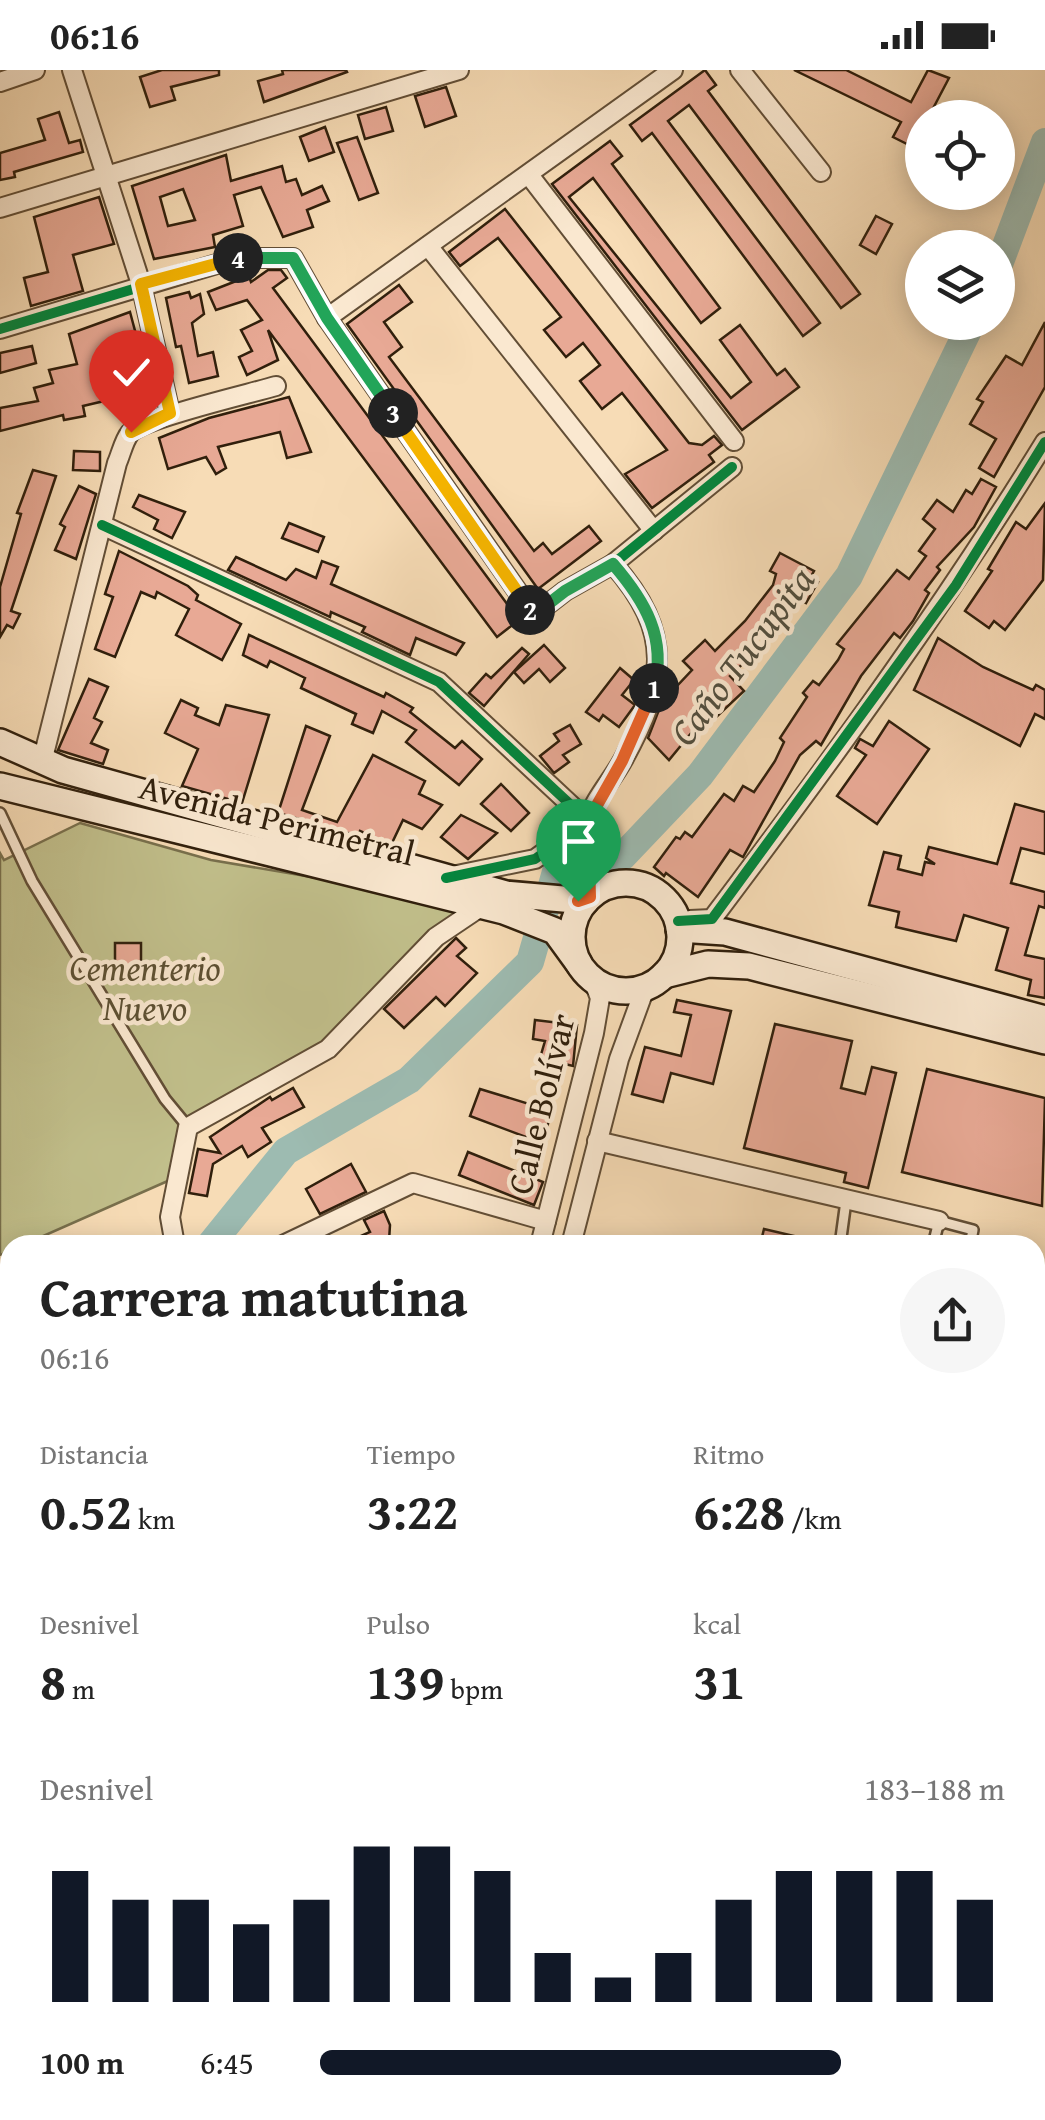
<!DOCTYPE html>
<html lang="es">
<head>
<meta charset="utf-8">
<style>
	body { margin:0; font-family:"Gentium Book Plus",serif; background:#f6f6f6; color:#222; height:100vh; display:flex; flex-direction:column; font-size:38px; white-space:nowrap }
	* { box-sizing:border-box; margin:0 }
	p { font-size:32px; color:#767676 }
	.icon { flex:none; width:55px; height:55px; fill:none; stroke:currentColor; stroke-width:2; stroke-linecap:round; stroke-linejoin:round }
	.map { position:relative; flex:1; overflow:hidden }
	.panel { position:absolute; left:0px; top:1165px; width:1045px; height:885px; display:flex; flex-direction:column; background:#fff; border-radius:30px 30px 0 0; box-shadow:0 5px 25px #0003 }
	.panel>* { flex:none }
	.buttons { position:absolute; left:905px; top:30px; display:grid; gap:20px }
	.buttons a { display:grid; place-items:center; width:110px; height:110px; border-radius:50%; background:#fff; box-shadow:0 5px 25px #0003; font-size:50px }
	.pin { position:absolute; display:grid; place-items:center; width:85px; height:85px; color:#fff; margin:-102px -42px; border-radius:50% 50% 50% 0; rotate:-45deg; box-shadow:0 0 10px #0007 }
	.pin .icon { rotate:45deg }
	.km { position:absolute; width:50px; height:50px; margin:-25px; border-radius:50%; background:#222; color:#fff; font-size:28px; line-height:50px; text-align:center }
	.round { display:grid; place-items:center; flex:none; width:105px; height:105px; border-radius:52px; background:#f6f6f6 }
	.headline { display:flex; align-items:center; justify-content:space-between; height:170px; padding:0 40px }
	h1 { font-size:55px; font-weight:600; line-height:75px }
	.figures { display:grid; grid-template-columns:repeat(3,1fr); gap:15px; height:170px; padding:10px 40px }
	.figures div { display:grid; align-content:center }
	.figures b { font-size:50px; font-weight:600 }
	.figures small { font-size:28px; font-weight:400 }
	.figures p { font-size:28px }
	.chart { height:280px; padding:20px 40px }
	.chart p { display:flex; justify-content:space-between }
	.chart svg { width:100%; height:180px; margin-top:10px; stroke:#111827; stroke-width:6 }
	ul { padding:0 40px; list-style:none; font-size:32px }
	li { display:grid; grid-template-columns:160px 120px 1fr; align-items:center; height:75px }
	li i { height:25px; border-radius:12px; background:#111827 }
	.status { display:flex; justify-content:space-between; align-items:center; height:70px; padding:0 50px; background:#fff; direction:ltr }
	.status svg { height:28px; fill:currentColor }
	.map>svg:first-child { display:block }
	.green { fill:#c1bf8b; stroke:#786f4c; stroke-width:2.5 }
	.lines { fill:none; stroke-linecap:round; stroke-linejoin:round }
	.river { stroke:#9dbbb1; stroke-width:28 }
	.building { fill:#e8a995; stroke:#301f0c; stroke-width:2.5; fill-rule:evenodd }
	.lane-casing { stroke:#624e36; stroke-width:14 }
	.street-casing { stroke:#624e36; stroke-width:22 }
	.secondary-casing { stroke:#301f0c; stroke-width:30 }
	.lane { stroke:#fae8d0; stroke-width:9 }
	.street { stroke:#fae8d0; stroke-width:18 }
	.secondary { stroke:#fae8d0; stroke-width:25 }
	.cycleway-casing { stroke:#fae8d0; stroke-width:16 }
	.cycleway { stroke:#00873e; stroke-width:10 }
	.split-1-casing { stroke:#fff; stroke-width:20 }
	.split-2-casing { stroke:#fff; stroke-width:20 }
	.split-3-casing { stroke:#fff; stroke-width:20 }
	.split-4-casing { stroke:#fff; stroke-width:20 }
	.split-5-casing { stroke:#fff; stroke-width:20 }
	.split-1 { stroke:#f0652b; stroke-width:12 }
	.split-2 { stroke:#22a559; stroke-width:12 }
	.split-3 { stroke:#f5b400; stroke-width:12 }
	.split-4 { stroke:#22a559; stroke-width:12 }
	.split-5 { stroke:#f5b400; stroke-width:12 }
	.labels { text-anchor:middle; stroke-width:9; stroke-linejoin:round; paint-order:stroke }
	.street-label { font-size:35px; fill:#301f0c; stroke:#fae8d0 }
	.park-label { font-size:35px; font-style:italic; fill:#5c4f32; stroke:#fae8d0 }
	.water-label { font-size:38px; font-style:italic; fill:#514e3e; stroke:#fae8d0 }
</style>
</head>
<body>
<div class="status"><b>06:16</b><svg viewBox="0 0 49 12"><path d="M0 12V9h3v3zM5 12V6h3v6zM10 12V3h3v9zM15 12V0h3v12zM26 1h20v11H26zM47 4h2v5h-2z"/></svg></div>
<div class="map">
<svg width="1045" height="2050" viewBox="0 0 1045 2050">
	<rect width="100%" height="100%" fill="#f7dcb6"/>
	<filter id="stains"><feTurbulence type="fractalNoise" baseFrequency=".002" numOctaves="4"/><feColorMatrix values="0 0 0 0 .2 0 0 0 0 .09 0 0 0 0 .02 0 0 0 .5 -.17"/></filter>
	<radialGradient id="worn" r=".72"><stop offset=".6" stop-color="#630" stop-opacity="0"/><stop offset="1" stop-color="#630" stop-opacity=".3"/></radialGradient>
	<polygon class="green" points="80,753 211,790 482,836 464,847 328,979 188,1057 179,1106 23,1175 10,1175 10,1181 0,1185 0,783 4,790"/>
	<g class="lines">
		<g class="river">
			<polyline points="998,197 1045,72"/>
			<polyline points="210,1175 286,1081 409,1010 530,892 557,798 622,787 700,705 849,506 972,252"/>
			<polyline points="0,1281 10,1277"/>
		</g>
	</g>
	<g class="building">
		<polygon points="162,0 219,0 219,5 171,17 175,30 150,37 140,7"/>
		<polygon points="282,0 346,0 347,2 264,32 258,11 283,4"/>
		<polygon points="705,0 716,15 708,21 860,224 841,238 689,35 668,51 820,253 803,266 652,63 642,71 630,55"/>
		<polygon points="794,0 846,0 911,32 928,0 949,8 928,48 922,48 913,77 893,67 901,52"/>
		<polygon points="446,17 456,46 425,57 415,26"/>
		<polygon points="386,37 393,61 365,69 358,45"/>
		<polygon points="59,42 69,73 80,70 83,82 14,102 15,107 0,110 0,83 45,70 38,49"/>
		<polygon points="325,57 334,82 309,91 300,67"/>
		<polygon points="357,67 378,123 359,130 337,73"/>
		<polygon points="610,71 622,86 612,94 720,238 701,253 593,108 569,127 731,328 751,312 720,270 740,255 777,305 785,299 799,317 742,360 552,114"/>
		<path d="M226,85L231,111L282,96L286,112L296,109L302,125L322,116L329,131L307,140L313,157L283,167L261,117L234,125L243,156L213,165L215,177L154,189L132,116ZM183,119L195,150L168,156L160,127Z"/>
		<polygon points="99,127 114,174 73,185 83,221 31,236 24,208 48,202 34,147"/>
		<polygon points="505,139 689,373 702,375 714,366 722,375 709,385 714,392 652,438 625,404 667,380 622,323 602,339 580,311 600,295 583,273 566,287 544,260 561,247 498,168 460,196 449,182"/>
		<polygon points="876,146 892,154 876,184 860,175"/>
		<polygon points="268,200 281,200 287,208 273,218 519,550 497,567 268,260 278,290 247,305 239,287 252,281 241,260 262,250 247,230 216,240 208,222 249,206 251,212"/>
		<polygon points="399,215 412,232 384,252 402,277 389,287 534,481 543,473 552,484 589,456 601,471 538,519 347,254"/>
		<polygon points="189,222 191,228 200,224 204,244 192,253 198,286 213,282 218,306 189,313 181,276 176,277 166,228"/>
		<polygon points="130,242 154,332 121,342 117,328 83,336 85,346 64,350 63,345 0,361 0,338 38,331 34,318 53,313 49,300 77,294 69,264"/>
		<polygon points="1045,252 1045,317 994,407 979,398 996,369 970,354 983,332 977,329 1006,286 1022,295"/>
		<polygon points="32,276 36,293 0,303 0,283"/>
		<polygon points="289,327 311,382 287,388 280,362 218,377 226,398 216,404 206,387 168,399 159,368 209,348"/>
		<polygon points="74,381 100,382 100,401 73,400"/>
		<polygon points="33,400 56,406 11,541 20,544 13,558 7,555 0,567 0,517 21,444 17,443"/>
		<polygon points="981,409 996,417 974,457 937,497 940,500 925,520 929,523 913,551 900,568 894,563 861,606 821,675 816,671 800,685 743,787 730,780 698,827 666,803 664,806 654,797 676,767 680,769 685,762 692,767 724,724 734,731 743,716 754,722 775,691 784,672 780,668 807,627 803,623 813,611 819,615 838,590 844,579 837,574 897,500 909,509 926,486 919,481 935,459 923,449 937,430 953,442 966,420 972,424"/>
		<polygon points="79,416 96,424 76,489 55,480 65,457 60,454"/>
		<polygon points="139,425 185,442 172,468 154,459 158,450 133,437"/>
		<polygon points="1045,433 1043,510 1005,560 994,551 989,558 965,541 992,501 988,499 1016,452 1026,459"/>
		<polygon points="289,453 324,467 318,482 282,468"/>
		<polygon points="119,481 188,516 198,525 196,530 241,554 222,590 176,565 189,539 157,522 155,528 141,522 115,587 95,579 113,527 105,524"/>
		<polygon points="780,483 814,501 810,508 818,512 806,533 795,527 777,550 774,548 751,570 759,578 730,606 744,621 696,666 692,662 669,690 648,668 662,632 692,600 683,591 705,570 715,581 745,551 773,515 776,504 770,501"/>
		<polygon points="236,487 286,510 296,499 316,508 322,491 338,497 331,514 464,573 456,585 416,568 410,585 362,562 365,557 331,542 330,547 228,500"/>
		<polygon points="249,565 384,627 386,623 413,638 410,642 455,678 462,671 482,689 459,715 406,672 416,660 382,641 373,663 352,654 356,644 301,618 305,608 270,591 267,597 243,585"/>
		<polygon points="938,568 983,597 1033,620 1036,615 1045,620 1045,649 1035,644 1020,676 914,620"/>
		<polygon points="544,575 565,598 550,612 539,599 524,613 514,602"/>
		<polygon points="522,578 529,584 484,636 469,623 486,604 491,608"/>
		<polygon points="620,598 634,610 622,625 635,635 619,657 603,645 599,651 586,642"/>
		<polygon points="89,609 108,617 94,648 102,652 91,673 108,680 103,694 58,680"/>
		<polygon points="181,630 198,638 195,645 219,655 226,635 269,645 242,733 182,716 198,679 165,663"/>
		<polygon points="889,651 929,679 877,754 837,726 866,685 855,678 860,669 873,676"/>
		<polygon points="570,655 581,674 563,685 569,692 554,703 540,686 559,671 554,664"/>
		<polygon points="306,656 330,666 302,740 337,752 373,685 425,711 419,724 442,735 422,759 403,750 391,775 360,761 358,766 278,743"/>
		<polygon points="501,714 529,743 511,761 481,734"/>
		<polygon points="1015,734 1045,742 1045,784 1021,778 1011,813 1045,822 1045,838 1039,836 1025,885 1045,889 1045,928 1028,925 1031,910 996,900 1008,858 964,845 956,871 896,857 899,842 869,835 884,782 901,786 898,799 922,805 925,792 935,794 926,788 929,777 997,794"/>
		<polygon points="461,745 497,763 468,789 441,767"/>
		<polygon points="456,868 466,878 457,886 477,903 445,936 436,927 404,958 384,939"/>
		<rect x="115" y="873" width="26" height="27"/>
		<polygon points="677,930 731,941 713,1014 671,1003 663,1032 632,1024 645,977 681,986 691,945 674,942"/>
		<polygon points="535,950 577,955 573,996 540,988 545,971 533,969"/>
		<polygon points="775,954 852,971 841,1018 865,1024 872,997 896,1003 868,1118 844,1112 846,1103 744,1078"/>
		<polygon points="927,999 1045,1028 1042,1136 902,1102"/>
		<polygon points="293,1018 304,1037 262,1058 271,1072 248,1087 242,1076 213,1094 207,1126 189,1123 198,1079 220,1083 210,1067 270,1027 272,1030"/>
		<polygon points="480,1019 552,1041 542,1073 470,1046"/>
		<polygon points="468,1082 543,1112 534,1135 459,1105"/>
		<polygon points="351,1094 366,1122 320,1144 306,1119"/>
		<polygon points="384,1141 390,1155 389,1171 341,1175 370,1162 364,1150"/>
		<polygon points="764,1159 811,1170 811,1175 760,1175"/>
	</g>
	<g class="lines">
		<defs>
			<g id="lane">
				<polyline points="0,743 32,811 165,1029 188,1057"/>
				<polyline points="840,1175 846,1131"/>
				<polyline points="933,1175 939,1151 973,1160 970,1175"/>
			</g>
			<g id="street">
				<polyline points="72,0 141,214 170,343"/>
				<polyline points="740,0 821,102"/>
				<polyline points="0,12 35,0"/>
				<polyline points="529,105 734,371"/>
				<polyline points="0,138 459,0"/>
				<polyline points="428,176 654,461"/>
				<polyline points="327,248 673,0"/>
				<polyline points="0,259 237,188 293,188 327,248 534,545 565,521 613,494 732,397"/>
				<polyline points="102,455 439,612 588,751 535,789 452,806"/>
				<path d="M42,692L117,393C121,384 124,370 130,363C144,348 249,324 276,316"/>
				<path d="M590,827C589,803 580,773 588,750C595,728 612,710 623,690C666,612 674,563 613,494"/>
				<path d="M690,850L712,849C829,694 943,538 1045,372"/>
				<polyline points="597,1071 939,1151"/>
				<polyline points="175,1175 170,1147 188,1057 328,979 436,867 482,836"/>
				<polyline points="283,1175 413,1113 546,1151"/>
				<polyline points="540,1175 594,963 600,928 593,910"/>
				<polyline points="571,1175 619,989 645,918"/>
				<polyline points="1035,1333 1045,1293"/>
				<polyline points="1035,1421 1045,1423"/>
				<polyline points="1035,1590 1045,1592"/>
				<polyline points="0,1655 10,1657"/>
				<polyline points="1035,1836 1045,1837"/>
				<polyline points="0,1923 10,1925"/>
				<polyline points="1035,1980 1045,1972"/>
				<polyline points="0,1999 10,1954"/>
				<polyline points="471,2040 516,2050"/>
				<polyline points="203,2050 205,2040"/>
				<polyline points="337,2050 339,2040"/>
				<polyline points="954,2050 965,2040"/>
			</g>
			<g id="secondary">
				<polyline points="0,672 63,700 506,824 586,831"/>
				<polyline points="0,716 504,841 555,861 579,894"/>
				<circle cx="626" cy="867" r="54"/>
				<polyline points="679,859 725,862 1045,949"/>
				<polyline points="664,905 708,894 749,896 1045,971"/>
			</g>
		</defs>
		<use href="#lane" class="lane-casing"/>
		<use href="#street" class="street-casing"/>
		<use href="#secondary" class="secondary-casing"/>
		<use href="#lane" class="lane"/>
		<use href="#street" class="street"/>
		<use href="#secondary" class="secondary"/>
		<defs>
			<g id="cycleway">
				<polyline points="0,259 237,188 293,188 327,248 534,545 565,521 613,494 732,397"/>
				<polyline points="102,455 439,612 588,751 535,789 446,808"/>
				<polyline points="678,851 712,849 956,515 1045,372"/>
			</g>
		</defs>
		<use href="#cycleway" class="cycleway-casing"/>
		<use href="#cycleway" class="cycleway"/>
	</g>
	<g class="lines">
		<defs>
			<polyline id="split-1" points="578,831 590,827 588,751 622,691 654,618"/>
			<path id="split-2" d="M530,540L534,545L565,521L613,494C645,531 667,568 654,618"/>
			<polyline id="split-3" points="393,343 530,540"/>
			<polyline id="split-4" points="238,188 293,188 327,248 393,343"/>
			<polyline id="split-5" points="131,362 170,343 141,214 238,188"/>
		</defs>
		<use href="#split-1" class="split-1-casing"/>
		<use href="#split-2" class="split-2-casing"/>
		<use href="#split-3" class="split-3-casing"/>
		<use href="#split-4" class="split-4-casing"/>
		<use href="#split-5" class="split-5-casing"/>
		<use href="#split-1" class="split-1"/>
		<use href="#split-2" class="split-2"/>
		<use href="#split-3" class="split-3"/>
		<use href="#split-4" class="split-4"/>
		<use href="#split-5" class="split-5"/>
	</g>
	<g class="labels">
		<g class="street-label">
			<text transform="translate(277 750) rotate(14)" y="12">Avenida Perimetral</text>
			<text transform="translate(541 1034) rotate(-76)" y="12">Calle Bolívar</text>
		</g>
		<g class="park-label">
			<text x="145" y="910">Cementerio<tspan x="145" dy="40">Nuevo</tspan></text>
		</g>
		<g class="water-label">
			<text transform="translate(742 586) rotate(-53)" y="13">Caño Tucupita</text>
		</g>
	</g>
	<rect width="100%" height="100%" filter="url(#stains)"/>
	<rect width="100%" height="100%" fill="url(#worn)"/>
</svg>
<div class="buttons">
<a><svg class="icon" aria-label="locate" viewBox="0 0 24 24"><circle cx="12" cy="12" r="6"/><path d="M12 2v4M12 18v4M2 12h4M18 12h4"/></svg></a>
<a><svg class="icon" aria-label="layers" viewBox="0 0 24 24"><path d="M12 4l9 5-9 5-9-5zM3 14l9 5 9-5"/></svg></a>
</div>
<div class="pin" style="left:578px;top:831px;background:#1e9e55"><svg class="icon" aria-label="arrive" viewBox="0 0 24 24"><path d="M6 21V4h12l-3 4 3 4H6"/></svg></div>
<div class="pin" style="left:131px;top:362px;background:#d93025"><svg class="icon" aria-label="check" viewBox="0 0 24 24"><path d="M5 12l5 5 9-10"/></svg></div>
<b class="km" style="left:654px;top:618px">1</b>
<b class="km" style="left:530px;top:540px">2</b>
<b class="km" style="left:393px;top:343px">3</b>
<b class="km" style="left:238px;top:188px">4</b>
<section class="panel">
<div class="headline"><div><h1>Carrera matutina</h1><p>06:16</p></div><a class="round"><svg class="icon" aria-label="share" viewBox="0 0 24 24"><path d="M12 15V3M7 8l5-5 5 5M5 13v7h14v-7"/></svg></a></div>
<div class="figures">
<div><p>Distancia</p><b>0.52<small> km</small></b></div>
<div><p>Tiempo</p><b>3:22</b></div>
<div><p>Ritmo</p><b>6:28<small> /km</small></b></div>
</div>
<div class="figures">
<div><p>Desnivel</p><b>8<small> m</small></b></div>
<div><p>Pulso</p><b>139<small> bpm</small></b></div>
<div><p>kcal</p><b>31</b></div>
</div>
<div class="chart"><p><span>Desnivel</span>183–188 m</p>
<svg viewBox="0 0 160 44" preserveAspectRatio="none"><path d="M5 44V12M15 44V19M25 44V19M35 44V25M45 44V19M55 44V6M65 44V6M75 44V12M85 44V32M95 44V38M105 44V32M115 44V19M125 44V12M135 44V12M145 44V12M155 44V19"/></svg>
</div>
<ul>
<li><b>100 m</b>6:45<i style="width:76%"></i></li>
</ul>
</section>
</div>
</body>
</html>
